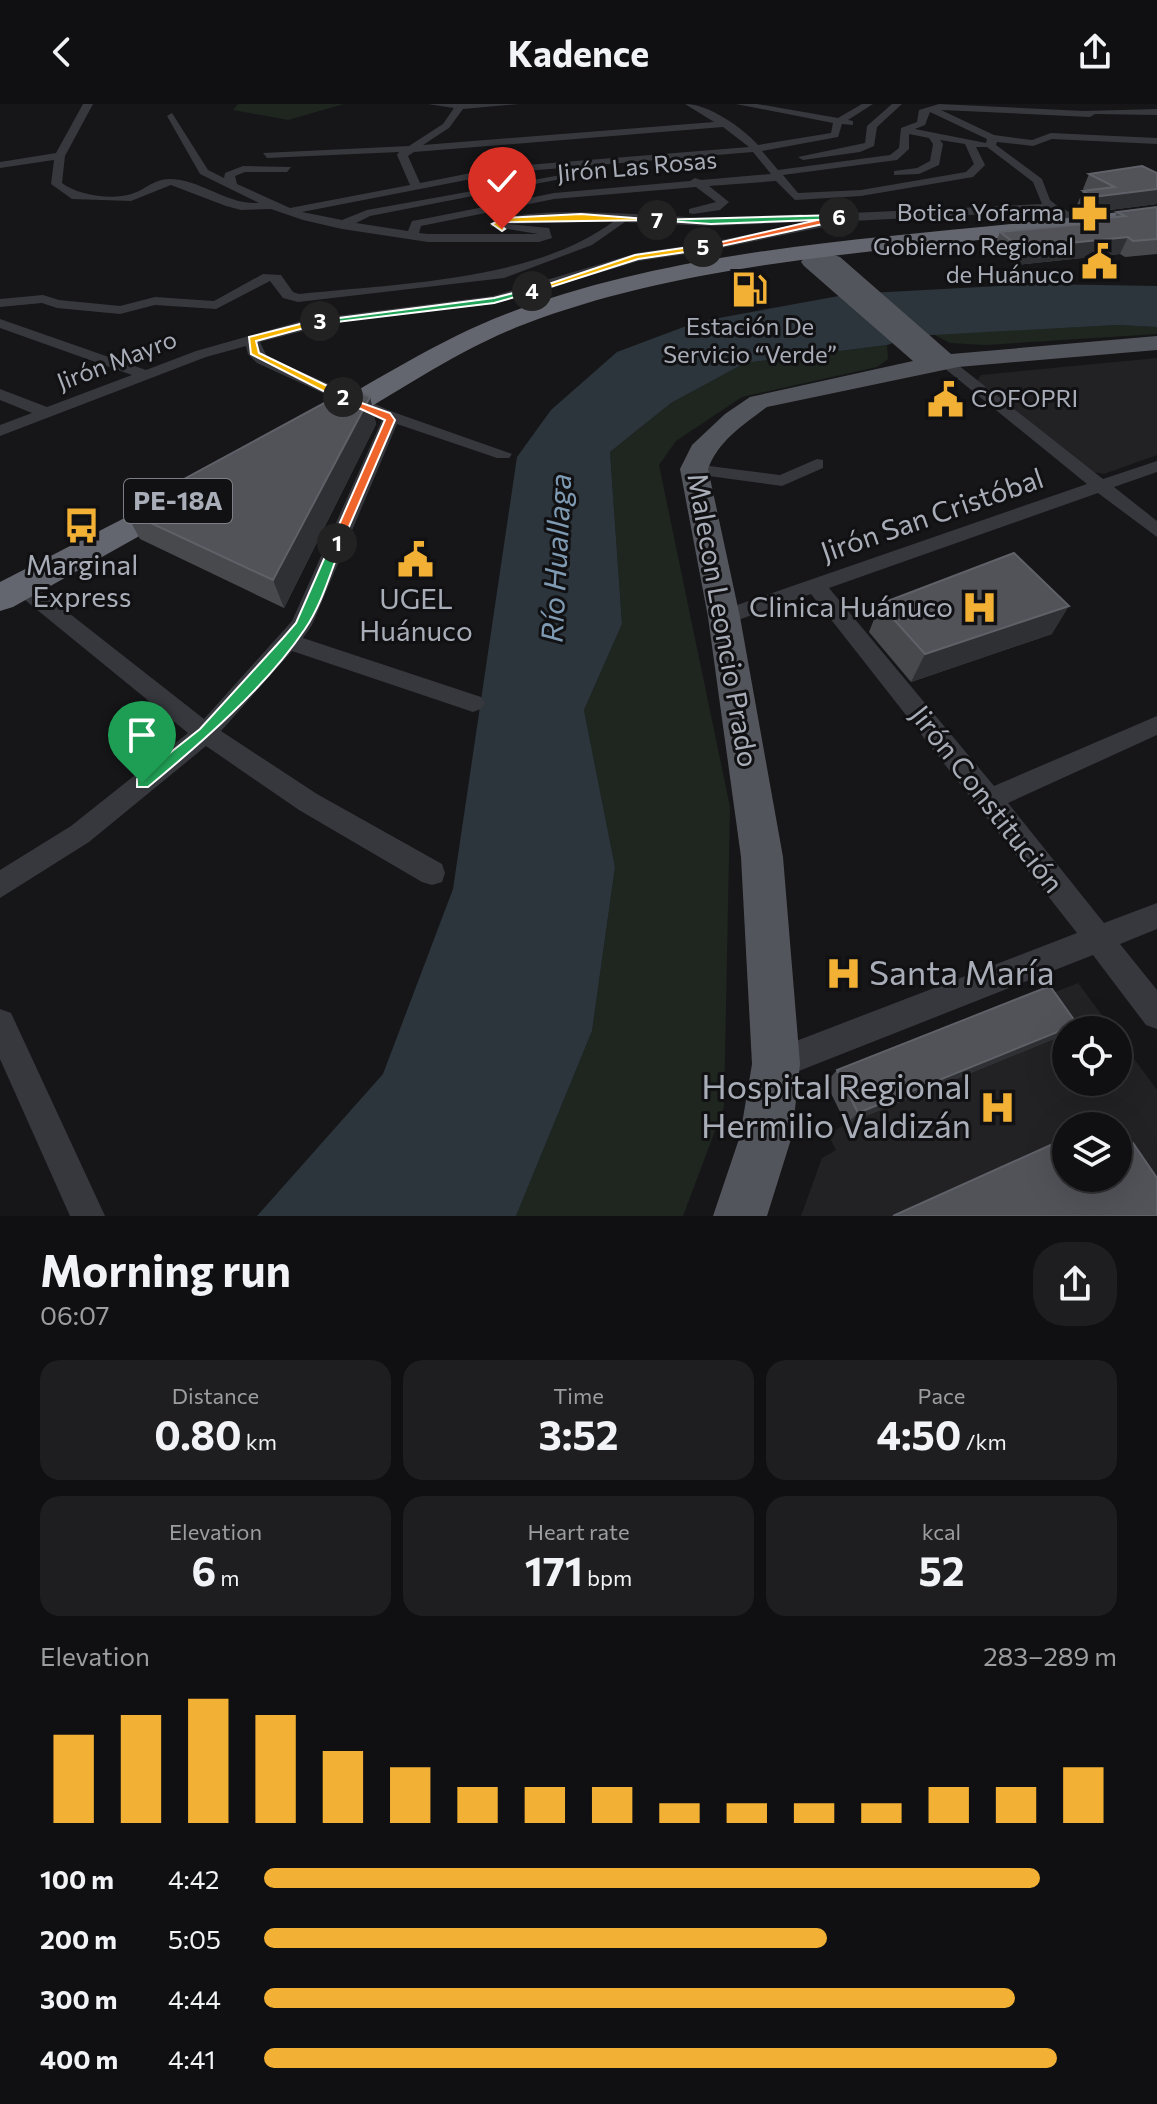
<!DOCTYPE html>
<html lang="en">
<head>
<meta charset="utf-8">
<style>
	body { margin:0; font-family:Commissioner,sans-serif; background:#1e1e20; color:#f1f3f6; height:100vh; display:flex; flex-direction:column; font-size:30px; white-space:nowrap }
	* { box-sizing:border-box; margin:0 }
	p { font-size:26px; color:#9c9d9f }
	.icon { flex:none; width:44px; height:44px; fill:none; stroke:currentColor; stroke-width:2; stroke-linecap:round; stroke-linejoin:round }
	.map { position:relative; height:1112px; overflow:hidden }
	.panel { display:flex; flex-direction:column; background:#101012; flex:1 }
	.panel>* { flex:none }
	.controls { position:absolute; left:1052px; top:912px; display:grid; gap:16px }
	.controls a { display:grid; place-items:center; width:80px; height:80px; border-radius:50%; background:#101012; box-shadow:0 8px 32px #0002,0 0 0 2px #303032; font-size:40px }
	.pin { position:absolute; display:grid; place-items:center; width:68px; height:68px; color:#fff; margin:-82px -34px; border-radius:50% 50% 50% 0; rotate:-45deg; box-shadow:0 0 8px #0007 }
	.pin .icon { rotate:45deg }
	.km { position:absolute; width:40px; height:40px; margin:-20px; border-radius:50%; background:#222; color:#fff; font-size:22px; line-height:40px; text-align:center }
	.round { display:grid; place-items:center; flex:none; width:84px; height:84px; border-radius:32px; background:#1e1e20 }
	.head { display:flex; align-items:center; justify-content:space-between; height:136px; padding:0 40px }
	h1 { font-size:44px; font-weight:700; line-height:60px }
	.metrics { display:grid; grid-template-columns:repeat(3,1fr); gap:12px; height:136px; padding:8px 40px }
	.metrics div { display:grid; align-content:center; border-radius:20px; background:#1e1e20; text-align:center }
	.metrics b { font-size:40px; font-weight:700 }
	.metrics small { font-size:22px; font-weight:400 }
	.metrics p { font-size:22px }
	.chart { height:224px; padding:16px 40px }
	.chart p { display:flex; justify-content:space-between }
	.chart svg { width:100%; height:144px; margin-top:8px; stroke:#f2b134; stroke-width:6 }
	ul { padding:0 40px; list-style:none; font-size:26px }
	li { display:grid; grid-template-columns:128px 96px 1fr; align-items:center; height:60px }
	li i { height:20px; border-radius:10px; background:#f2b134 }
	header { display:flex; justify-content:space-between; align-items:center; height:104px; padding:0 40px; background:#101012; font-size:36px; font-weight:700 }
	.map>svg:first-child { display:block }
	.built { fill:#222225; fill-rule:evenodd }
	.green { fill:#1e261f }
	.water { fill:#2c353c }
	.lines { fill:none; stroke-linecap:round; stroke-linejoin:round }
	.street { fill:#37383d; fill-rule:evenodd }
	.primary { fill:#53555c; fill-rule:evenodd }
	.highway { fill:#63666e; fill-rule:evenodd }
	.wall { fill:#47494d }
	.shaded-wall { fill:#2f3033 }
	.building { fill:#525359; stroke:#5f6168; stroke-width:2 }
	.split-1 { fill:#22a559; stroke:#fff; stroke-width:2 }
	.split-2 { fill:#f0652b; stroke:#fff; stroke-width:2 }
	.split-3 { fill:#f5b400; stroke:#fff; stroke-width:2 }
	.split-4 { fill:#22a559; stroke:#fff; stroke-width:2 }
	.split-5 { fill:#f5b400; stroke:#fff; stroke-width:2 }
	.split-6 { fill:#f0652b; stroke:#fff; stroke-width:2 }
	.split-7 { fill:#22a559; stroke:#fff; stroke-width:2 }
	.split-8 { fill:#f5b400; stroke:#fff; stroke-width:2 }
	.labels { text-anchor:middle; stroke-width:6; stroke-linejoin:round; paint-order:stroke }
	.far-street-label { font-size:24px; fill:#a8adb8; stroke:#111113 }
	.far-poi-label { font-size:24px; fill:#a8adb8; stroke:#111113; text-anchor:end }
	.shield { fill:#111113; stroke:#7b7e86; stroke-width:2 }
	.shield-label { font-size:26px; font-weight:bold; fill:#a8adb8 }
	.street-label { font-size:28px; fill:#a8adb8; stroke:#111113 }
	.poi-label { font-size:28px; fill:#a8adb8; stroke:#111113 }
	.water-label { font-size:30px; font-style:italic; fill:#7f9bb3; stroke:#111113 }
	.near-poi-label { font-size:34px; fill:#a8adb8; stroke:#111113; text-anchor:start }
</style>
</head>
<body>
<header><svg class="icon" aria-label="back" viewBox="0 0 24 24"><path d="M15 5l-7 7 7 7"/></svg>Kadence<svg class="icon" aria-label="share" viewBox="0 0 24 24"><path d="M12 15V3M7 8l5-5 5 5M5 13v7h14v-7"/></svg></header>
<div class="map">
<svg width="1157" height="1112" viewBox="0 0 1157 1112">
	<rect width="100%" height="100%" fill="#161618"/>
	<g class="built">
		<polygon points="1157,254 1157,351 1104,370 1088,367 977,277 981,271"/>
		<path d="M1078,879L1113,926H1066V978H1118V933L1157,986V1112H801L822,1054L836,1046L828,1030L846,1020L826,979ZM1066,1022H1118V1074H1066Z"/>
	</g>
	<g class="green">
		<polygon points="238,0 344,0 288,16 233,6"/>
		<polygon points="1117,221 1157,223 1157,230 985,241 950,239 933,230"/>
		<polygon points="887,241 888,255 877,263 742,293 676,337 659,361 730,703 724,1003 683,1112 516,1112 592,927 615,763 584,606 622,520 610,348 671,299 745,259"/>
	</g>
	<polygon class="water" points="1039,180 1157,182 1157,223 1117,221 914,232 887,241 745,259 671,299 610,348 622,520 584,606 615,763 592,927 516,1112 257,1112 383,970 453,785 517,353 551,306 617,248 697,218 850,190"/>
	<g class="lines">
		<g class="street">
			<path d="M83,0H93L65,52L62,79C77,91 114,97 134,89C146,85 154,75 169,75C201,75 226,101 259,99L200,70L167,12L172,9L208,66L224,74L225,69L243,62L291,63L287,68H245L235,72L237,80L290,104L410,81L397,51L399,48L267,54L263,49L409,42L443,20L454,4L428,0H519L463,5L449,24L423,41L714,18L685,0C709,0 743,24 758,41L831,29L833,19L736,0H757L838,14L862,0H873L848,16L853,17V21L842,20L838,33L762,47L778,66L890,51L899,44L901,24L917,18L919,6L939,0L1084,7L1157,5V11L1095,10L1090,13L941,6L994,31L1032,36L1051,29L1157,34V40L1052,35L1033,42L997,38L996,41L1042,75L1050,96L1056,101L1088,118V124L1084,125L1050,107L852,117L707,147L639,157L494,200L346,216L260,238L267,253L393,308L512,350L509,354H497L397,320L312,521L303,534L481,593L485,599L481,605L473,608L292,547L221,627L317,690L442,760L445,769L442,778L432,781L422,778L299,706L206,642L89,738L0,794V766L71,722L188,629L14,487L11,482L14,477H28L204,615L292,517L382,316L257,259L248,250L246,242L206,253L0,332V321L32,309L0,296V285L47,303L132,271L0,224V215L146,266L196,247L305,216L493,192L637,149L707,139L852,109L1042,100L1033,78L987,43H976L985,61L973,73L861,92L795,96L776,77L709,82L729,98L720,106L693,110L689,109V105L716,98L696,83L554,95L421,122L419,129L428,130H538L490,122C514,97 669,114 709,114C740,115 771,112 802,110L808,114L802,118L711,122L625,118L592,141L504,174L298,198L283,194L270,177L216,205L155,201L120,210L57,204L42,199L0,203V195L43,191L59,196L120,202L155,193L214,197L263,170L281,171L293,188L299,190C396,179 533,178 614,117L507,120L549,124L552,134L539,138H428L342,125L303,116L271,105L241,106L226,102L171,81L131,97L72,95L51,80L54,56L0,64V58L56,49ZM930,8L987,35L986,39L915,25L925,21ZM723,23L749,43L502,63L420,79L408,52L414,48ZM909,30L929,34L933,40L930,57L917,64L894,67V71L919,70L939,61L943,40L940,36L965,40L974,60L966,68L861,86L798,89L783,71L897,56L909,45ZM753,48L771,70L701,76L695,74L690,77L554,89L423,115L412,117L408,127L356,119L370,112L566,74L561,71L367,106L342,116L302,108L502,69Z"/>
			<polygon points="892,0 902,0 877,23 874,42 860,48 803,56 798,53 865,39 867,22"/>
			<polygon points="943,257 953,257 1103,375 1157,357 1157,368 1114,383 1157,417 1157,433 1098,389 829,484 994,682 1157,612 1157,631 1008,699 1104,819 1157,799 1157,825 1120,840 1157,886 1157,925 1146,921 1093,851 776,976 765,971 760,960 765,949 1077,829 811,490 724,521 714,513 717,508 1087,380 943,263"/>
			<polygon points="817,355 823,356 823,364 782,382 694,370 685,365 694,360 780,371"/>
			<polygon points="0,905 11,909 105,1112 70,1112 0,955"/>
		</g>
		<path class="primary" d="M816,145L840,153L951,250L1157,232V246L958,263L767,303C744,320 718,337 708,365L740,513L783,753L800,960L792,1032L767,1112H713L740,1032L752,960L741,753L708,513L680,365L692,341L725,310L750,293L913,257L804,162L801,158L809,147Z"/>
		<g class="highway">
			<path d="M1157,103V115C955,145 715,147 525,220C457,246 397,289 334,324H312L308,318L312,312C376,277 438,236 506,210C704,133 946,133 1157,103Z"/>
			<polygon points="179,386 191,389 196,396 191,403 13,503 0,507 0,478"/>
		</g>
	</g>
	<g class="wall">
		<polygon points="1157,69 1157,100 1086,109 1076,103 1083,87 1086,87 1083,85 1089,70"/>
		<polygon points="1157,103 1157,150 1125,153 1120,150 1015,161 994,144 1000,128 1095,119 1097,115 1115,113 1117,108"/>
		<polygon points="370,293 376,320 284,504 140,435 125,407"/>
		<polygon points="880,500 1052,530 911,578 869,528"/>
		<polygon points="1068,926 1056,934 846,1020 826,979 837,966"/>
	</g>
	<g class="shaded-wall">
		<polygon points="1157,85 1157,100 1086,109 1093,93"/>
		<polygon points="1128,133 1120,150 1015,161 1021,144"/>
		<polygon points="370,293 376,320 284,504 273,476"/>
		<polygon points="1069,502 1052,530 911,578 925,550"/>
		<polygon points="1077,920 1056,934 846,1020 858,1009"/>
	</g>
	<g class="building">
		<polygon points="1142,62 1157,69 1157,85 1093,93 1083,87 1115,83 1089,70"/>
		<polygon points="1157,103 1157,135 1133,137 1128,133 1021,144 1000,128 1103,118 1097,115 1125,112 1117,108"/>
		<polygon points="352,284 370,293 273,476 125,407"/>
		<polygon points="1014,449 1069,502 925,550 880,500"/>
		<polygon points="1050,882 1077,920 858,1009 837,966"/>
		<polygon points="1066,1034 1066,1074 1118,1074 1118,1046 1133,1039 1157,1074 1157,1112 893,1112"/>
	</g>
	<path class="split-1" d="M337,435L342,439C331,467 322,500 305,525C267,582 200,640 148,683H137V675L200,625L283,534L296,519L331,439Z"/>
	<polygon class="split-2" points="339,291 390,309 395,316 342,439 337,443 331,439 385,316 339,295"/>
	<polygon class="split-3" points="320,215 323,219 256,237 259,249 346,291 346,295 339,295 251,250 249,233"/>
	<polygon class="split-4" points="529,185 536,187 494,199 320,220 316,217 494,194"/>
	<polygon class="split-5" points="703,141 706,145 638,155 535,188 528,187 635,151"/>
	<polygon class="split-6" points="839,111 855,113 703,146 700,143"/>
	<polygon class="split-7" points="839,111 842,115 711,120 653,116"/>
	<polygon class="split-8" points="581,110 660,116 506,118 500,121 505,125 502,127 492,120 504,114"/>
	<defs>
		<symbol id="pharmacy-bare" viewBox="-9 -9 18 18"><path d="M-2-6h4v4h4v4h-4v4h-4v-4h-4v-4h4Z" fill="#f2b134" stroke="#111113" stroke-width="2.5" paint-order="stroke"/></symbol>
		<symbol id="civic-bare" viewBox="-9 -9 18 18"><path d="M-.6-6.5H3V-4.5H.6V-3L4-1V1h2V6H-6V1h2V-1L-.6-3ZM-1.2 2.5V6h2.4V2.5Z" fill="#f2b134" stroke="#111113" stroke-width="2.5" paint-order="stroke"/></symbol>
		<symbol id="fuel-bare" viewBox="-9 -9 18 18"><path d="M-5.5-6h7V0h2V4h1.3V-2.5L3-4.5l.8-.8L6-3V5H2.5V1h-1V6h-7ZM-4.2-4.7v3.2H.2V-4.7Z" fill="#f2b134" stroke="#111113" stroke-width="2.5" paint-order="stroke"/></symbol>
		<symbol id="bus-bare" viewBox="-9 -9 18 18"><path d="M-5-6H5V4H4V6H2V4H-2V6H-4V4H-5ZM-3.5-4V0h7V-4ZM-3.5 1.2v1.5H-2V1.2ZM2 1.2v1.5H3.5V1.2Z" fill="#f2b134" stroke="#111113" stroke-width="2.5" paint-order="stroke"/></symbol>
		<symbol id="hospital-bare" viewBox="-9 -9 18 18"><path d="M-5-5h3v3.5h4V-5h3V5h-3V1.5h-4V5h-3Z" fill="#f2b134" stroke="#111113" stroke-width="2.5" paint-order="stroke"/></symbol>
	</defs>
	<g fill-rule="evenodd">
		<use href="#pharmacy-bare" x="1064" y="84" width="51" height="51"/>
		<use href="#civic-bare" x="1074" y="132" width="51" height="51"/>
		<use href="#fuel-bare" x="724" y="160" width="51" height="51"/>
		<use href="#civic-bare" x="920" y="270" width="51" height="51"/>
		<use href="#bus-bare" x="56" y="396" width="51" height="51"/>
		<use href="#civic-bare" x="390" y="430" width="51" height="51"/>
		<use href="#hospital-bare" x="954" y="478" width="51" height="51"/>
		<use href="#hospital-bare" x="818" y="844" width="51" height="51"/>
		<use href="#hospital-bare" x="972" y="978" width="51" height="51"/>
	</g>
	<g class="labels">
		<g class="far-street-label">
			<text transform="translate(637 63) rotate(-5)" y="8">Jirón Las Rosas</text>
			<text transform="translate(117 257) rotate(-21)" y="8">Jirón Mayro</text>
		</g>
		<g class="far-poi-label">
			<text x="1064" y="117">Botica Yofarma</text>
			<text x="1074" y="151">Gobierno Regional<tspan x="1074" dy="28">de Huánuco</tspan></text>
			<text x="750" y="231" text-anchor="middle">Estación De<tspan x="750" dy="28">Servicio “Verde”</tspan></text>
			<text x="971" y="303" text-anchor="start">COFOPRI</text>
		</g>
		<rect class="shield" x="124" y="375" width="108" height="44" rx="6"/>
		<g class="shield-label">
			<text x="178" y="406">PE-18A</text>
		</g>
		<g class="street-label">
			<text transform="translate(932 411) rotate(-19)" y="10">Jirón San Cristóbal</text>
			<text transform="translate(723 516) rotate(80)" y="10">Malecon Leoncio Prado</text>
			<text transform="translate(987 695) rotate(52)" y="10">Jirón Constitución</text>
		</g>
		<g class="poi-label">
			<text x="82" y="471">Marginal<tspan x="82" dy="32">Express</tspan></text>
			<text x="416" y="505">UGEL<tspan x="416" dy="32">Huánuco</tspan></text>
			<text x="953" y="513" text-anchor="end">Clinica Huánuco</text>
		</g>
		<g class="water-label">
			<text transform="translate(557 454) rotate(-87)" y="10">Río Huallaga</text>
		</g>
		<g class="near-poi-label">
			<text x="869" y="881">Santa María</text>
			<text x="971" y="995" text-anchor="end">Hospital Regional<tspan x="971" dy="39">Hermilio Valdizán</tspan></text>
		</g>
	</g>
</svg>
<div class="controls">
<a><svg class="icon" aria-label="locate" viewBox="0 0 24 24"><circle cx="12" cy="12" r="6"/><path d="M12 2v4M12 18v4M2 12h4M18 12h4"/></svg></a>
<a><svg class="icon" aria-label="layers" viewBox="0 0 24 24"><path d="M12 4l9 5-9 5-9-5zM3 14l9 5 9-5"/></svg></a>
</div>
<div class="pin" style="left:142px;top:679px;background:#1e9e55"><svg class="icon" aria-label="arrive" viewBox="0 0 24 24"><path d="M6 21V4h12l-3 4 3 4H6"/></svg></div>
<div class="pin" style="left:502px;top:125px;background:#d93025"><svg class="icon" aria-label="check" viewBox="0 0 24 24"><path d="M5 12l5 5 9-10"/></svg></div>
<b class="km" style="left:337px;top:439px">1</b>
<b class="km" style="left:343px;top:293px">2</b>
<b class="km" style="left:320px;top:217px">3</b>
<b class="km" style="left:532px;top:187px">4</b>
<b class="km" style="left:703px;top:143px">5</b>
<b class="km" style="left:839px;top:113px">6</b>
<b class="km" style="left:657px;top:116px">7</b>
</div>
<section class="panel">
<div class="head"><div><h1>Morning run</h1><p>06:07</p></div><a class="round"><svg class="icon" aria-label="share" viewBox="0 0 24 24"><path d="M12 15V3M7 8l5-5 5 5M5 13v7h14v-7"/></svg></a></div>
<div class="metrics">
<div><p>Distance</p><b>0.80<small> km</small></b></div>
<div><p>Time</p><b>3:52</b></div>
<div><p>Pace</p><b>4:50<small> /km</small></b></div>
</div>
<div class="metrics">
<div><p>Elevation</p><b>6<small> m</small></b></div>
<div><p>Heart rate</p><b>171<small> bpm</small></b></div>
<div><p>kcal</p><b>52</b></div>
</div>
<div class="chart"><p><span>Elevation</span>283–289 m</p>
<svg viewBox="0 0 160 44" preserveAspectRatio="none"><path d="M5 44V17M15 44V11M25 44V6M35 44V11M45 44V22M55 44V27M65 44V33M75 44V33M85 44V33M95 44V38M105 44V38M115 44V38M125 44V38M135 44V33M145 44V33M155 44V27"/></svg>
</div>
<ul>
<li><b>100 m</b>4:42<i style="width:91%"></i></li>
<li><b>200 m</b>5:05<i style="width:66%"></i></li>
<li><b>300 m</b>4:44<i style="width:88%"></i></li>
<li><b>400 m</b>4:41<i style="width:93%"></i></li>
</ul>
</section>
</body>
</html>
